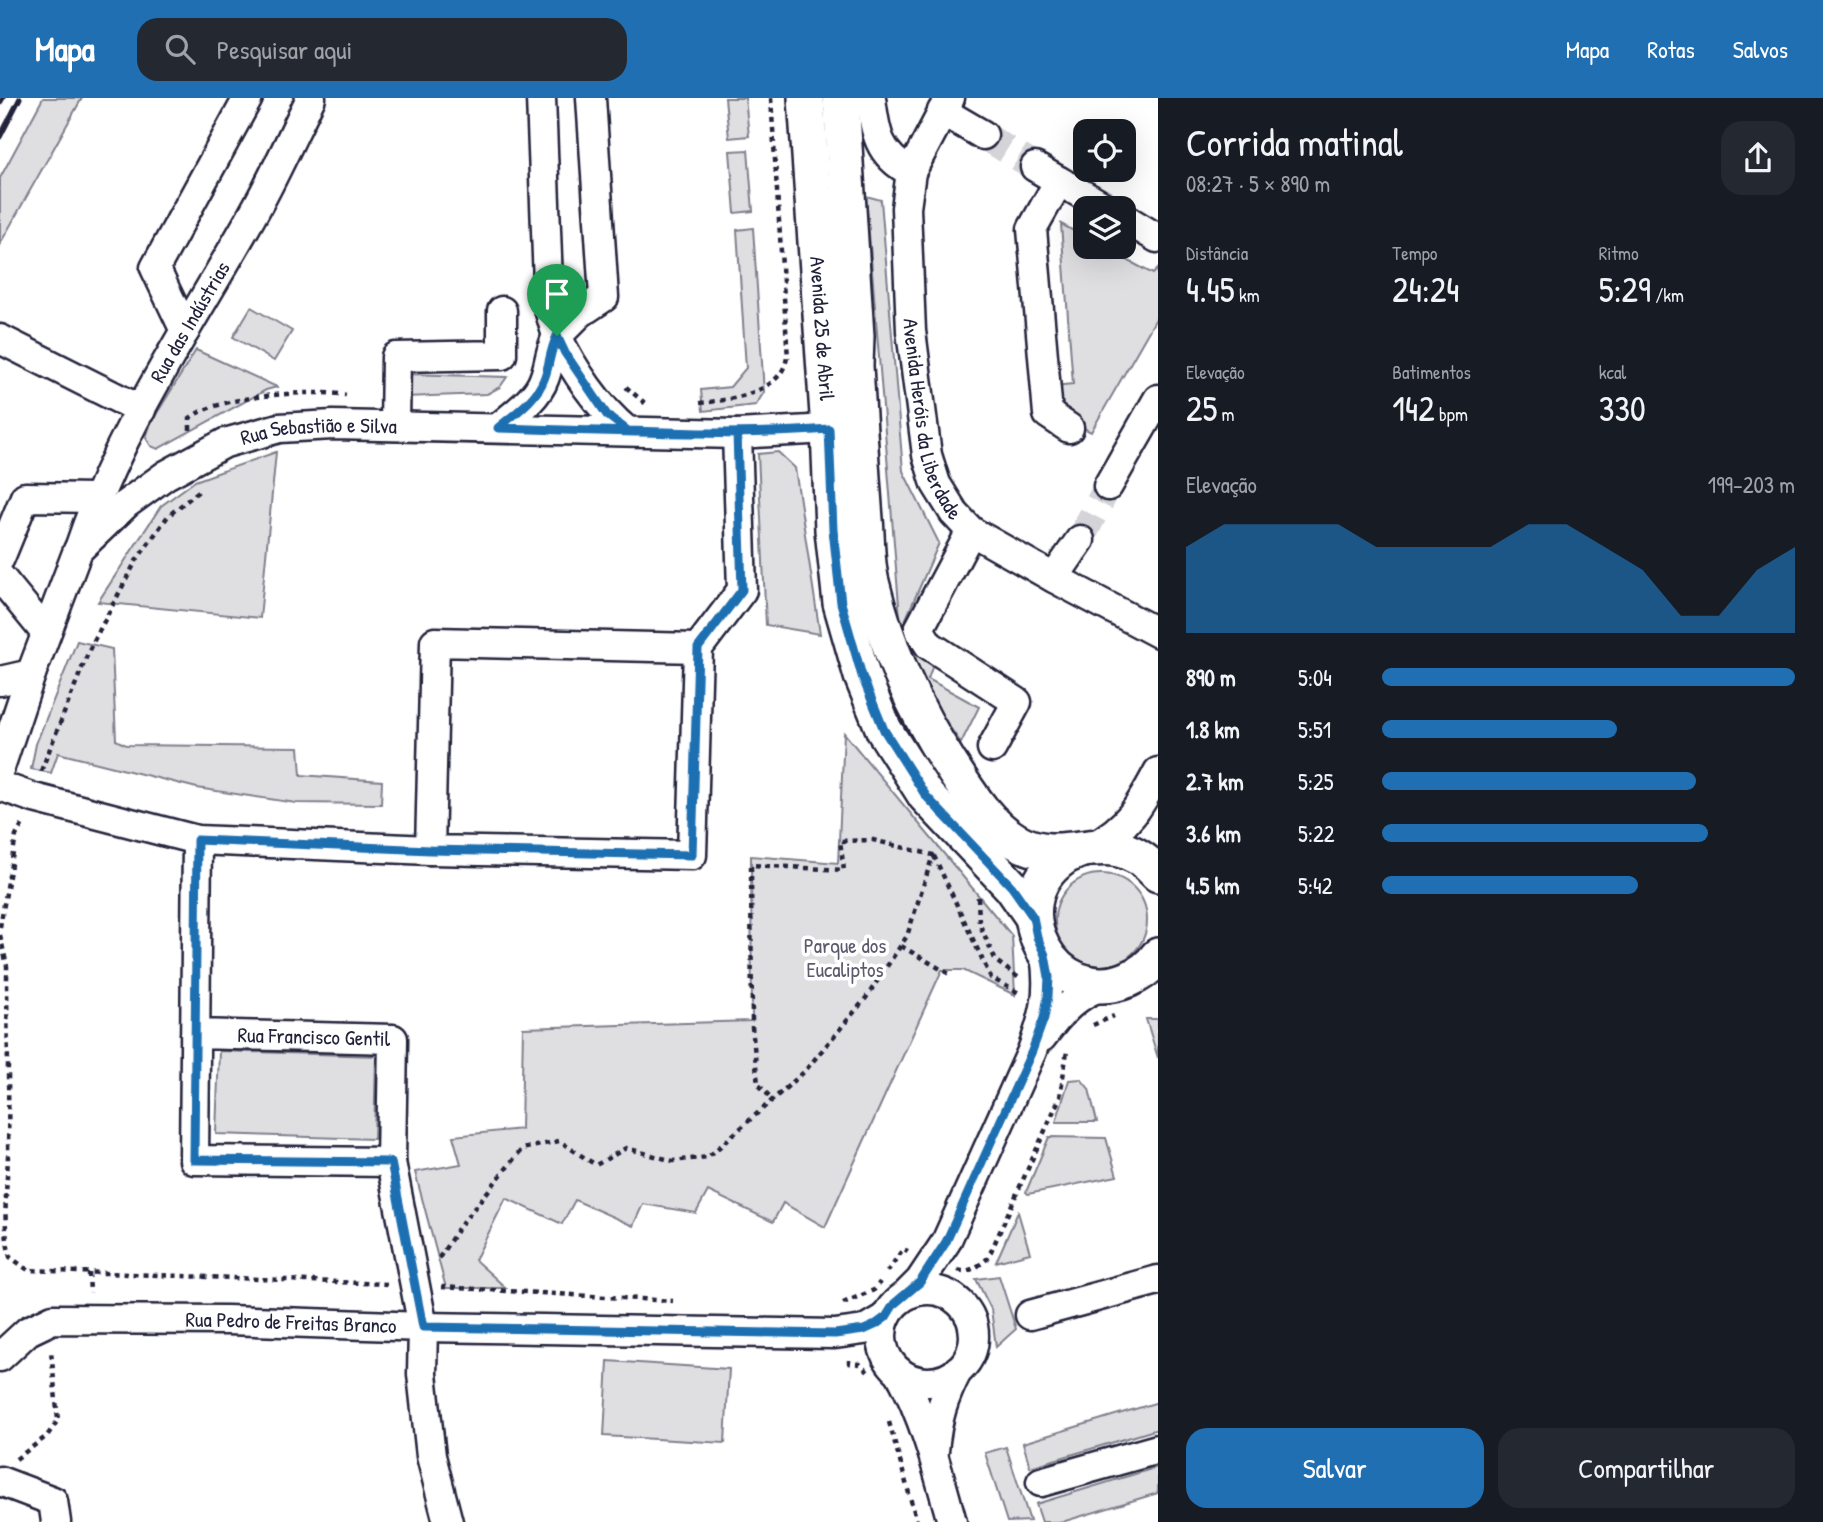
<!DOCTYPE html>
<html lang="pt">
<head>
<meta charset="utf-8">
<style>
	body { margin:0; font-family:"Patrick Hand",sans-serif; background:#242831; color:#f1f3f6; height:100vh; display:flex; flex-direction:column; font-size:26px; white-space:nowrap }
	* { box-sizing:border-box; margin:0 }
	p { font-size:23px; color:#9ea1a6 }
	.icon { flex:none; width:38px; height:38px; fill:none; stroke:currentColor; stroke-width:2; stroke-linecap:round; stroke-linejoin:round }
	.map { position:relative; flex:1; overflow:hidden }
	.panel { display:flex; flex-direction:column; background:#171b24; width:665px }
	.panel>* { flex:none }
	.buttons { position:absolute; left:1073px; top:21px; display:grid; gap:14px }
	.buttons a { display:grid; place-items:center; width:63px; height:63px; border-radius:14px; background:#171b24; box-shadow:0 7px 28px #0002; font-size:35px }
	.pin { position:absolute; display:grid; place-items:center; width:60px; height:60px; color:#fff; margin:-72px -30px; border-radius:50% 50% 50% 0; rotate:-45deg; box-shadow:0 0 7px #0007 }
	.pin .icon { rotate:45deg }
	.round { display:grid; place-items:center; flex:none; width:74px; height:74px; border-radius:21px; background:#242831 }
	.headline { display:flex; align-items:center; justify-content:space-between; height:119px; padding:0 28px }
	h1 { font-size:38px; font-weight:600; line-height:52px }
	.metrics { display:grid; grid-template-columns:repeat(3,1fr); gap:10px; height:119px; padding:7px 28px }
	.metrics div { display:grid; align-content:center }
	.metrics b { font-size:35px; font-weight:600 }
	.metrics small { font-size:19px; font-weight:400 }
	.metrics p { font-size:19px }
	.chart { height:196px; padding:14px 28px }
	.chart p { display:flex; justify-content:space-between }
	.chart svg { width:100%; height:126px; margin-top:7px; fill:#1f6fb2; opacity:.7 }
	.action { display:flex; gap:14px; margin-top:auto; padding:14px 28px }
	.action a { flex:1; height:80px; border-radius:21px; background:#1f6fb2; color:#fff; font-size:28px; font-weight:600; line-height:80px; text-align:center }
	.action a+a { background:#242831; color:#f1f3f6 }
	ul { padding:0 28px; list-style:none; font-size:23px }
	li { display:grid; grid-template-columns:112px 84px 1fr; align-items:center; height:52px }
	li i { height:18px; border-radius:9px; background:#1f6fb2 }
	header { display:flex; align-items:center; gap:42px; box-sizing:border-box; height:98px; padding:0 35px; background:#1f6fb2; color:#fff }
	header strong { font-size:33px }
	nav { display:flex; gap:38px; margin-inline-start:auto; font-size:24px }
	.search { width:490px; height:63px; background:#242831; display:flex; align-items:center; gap:18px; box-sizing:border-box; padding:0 24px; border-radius:21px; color:#9ea1a6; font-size:26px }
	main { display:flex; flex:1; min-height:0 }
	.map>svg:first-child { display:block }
	.green { fill:#dfdfe2; stroke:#80808e; stroke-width:2 }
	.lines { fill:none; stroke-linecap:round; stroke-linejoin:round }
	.minor-tunnel { stroke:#d3d3d8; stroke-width:28; stroke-dasharray:28 14; stroke-linecap:butt }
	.minor-casing { stroke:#22223b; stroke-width:33 }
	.major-casing { stroke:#22223b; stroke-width:40 }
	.path { stroke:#22223b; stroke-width:4.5; stroke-dasharray:5 5; stroke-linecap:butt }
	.minor { stroke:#fff; stroke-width:28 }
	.major { stroke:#fff; stroke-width:35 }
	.rail { stroke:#22223b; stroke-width:5 }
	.route-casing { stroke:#fff; stroke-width:14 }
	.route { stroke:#1f6fb2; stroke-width:9 }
	.labels { text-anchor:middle; stroke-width:7; stroke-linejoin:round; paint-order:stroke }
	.street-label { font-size:21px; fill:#22223b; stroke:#fff }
	.park-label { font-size:21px; fill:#5b5b6d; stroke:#fff }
</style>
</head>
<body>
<header>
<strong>Mapa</strong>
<div class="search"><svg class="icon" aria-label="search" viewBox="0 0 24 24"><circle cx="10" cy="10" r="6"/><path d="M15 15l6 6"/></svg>Pesquisar aqui</div>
<nav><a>Mapa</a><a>Rotas</a><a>Salvos</a></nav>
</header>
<main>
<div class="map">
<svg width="1158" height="1424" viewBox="0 0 1158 1424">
	<rect width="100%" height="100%" fill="#fff"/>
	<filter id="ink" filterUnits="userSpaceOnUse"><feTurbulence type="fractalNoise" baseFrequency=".0143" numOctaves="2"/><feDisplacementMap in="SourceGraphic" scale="14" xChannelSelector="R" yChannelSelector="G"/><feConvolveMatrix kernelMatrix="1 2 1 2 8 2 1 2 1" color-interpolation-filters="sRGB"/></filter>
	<g filter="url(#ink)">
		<g class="green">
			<polygon points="43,0 82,0 0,146 0,80"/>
			<polygon points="725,0 745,0 749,38 729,40"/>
			<polygon points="748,52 753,113 735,115 730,53"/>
			<polygon points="866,98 881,102 903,373 939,445 901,532"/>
			<polygon points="1061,126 1085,139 1085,149 1103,149 1153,176 1158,171 1158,217 1091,334 1056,316 1053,288 1073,286"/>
			<polygon points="753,130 764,294 756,307 703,313 701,292 730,289 746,270 737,132"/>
			<polygon points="251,209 292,233 274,263 233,239"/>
			<polygon points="196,252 277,289 266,292 158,351 151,348 146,340 151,325"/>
			<polygon points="405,276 507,279 500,289 487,296 404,299"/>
			<polygon points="276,354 260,520 98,504 161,408 195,383"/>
			<polygon points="778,354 795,370 820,536 766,527 758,356"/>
			<polygon points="77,543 112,551 116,642 126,647 299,649 301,677 382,683 381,706 296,705 197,690 58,655 51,675 31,671 36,646"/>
			<polygon points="917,549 935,561 928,581 979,609 961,645 943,620 912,556"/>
			<polygon points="844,635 1012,838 1015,897 963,872 942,872 825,1129 783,1105 773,1124 708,1093 696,1115 643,1106 633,1128 575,1102 562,1126 506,1100 475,1162 506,1190 446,1190 415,1074 461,1066 453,1038 521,1031 523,930 752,923 751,758 838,765"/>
			<circle cx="1101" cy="822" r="46"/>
			<polygon points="1146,921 1158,921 1158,960"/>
			<polygon points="219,953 376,958 374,1041 216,1036"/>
			<polygon points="1081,981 1089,991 1097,1024 1056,1024 1069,982"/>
			<polygon points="1049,1039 1106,1040 1117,1078 1028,1096 1026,1094"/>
			<polygon points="1018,1114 1030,1155 996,1164"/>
			<polygon points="999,1178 1016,1231 996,1249 991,1211 976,1181"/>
			<polygon points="608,1263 729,1271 725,1345 604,1338"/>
			<polygon points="1158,1304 1158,1331 1030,1369 1023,1345"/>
			<polygon points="1006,1349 1030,1423 1007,1424 985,1355"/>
			<polygon points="1158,1369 1158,1395 1062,1424 1042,1424 1036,1406"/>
		</g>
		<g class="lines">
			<g class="minor-tunnel">
				<polyline points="983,37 1035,69"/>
				<polyline points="1080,442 1108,388"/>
			</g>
			<defs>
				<g id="minor">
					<path d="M591,0L604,199L580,215L557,238C573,272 599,310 627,333"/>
					<path d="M871,0C875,34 878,57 911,74"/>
					<path id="s1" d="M950,0L911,74L906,110L911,233L927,357L936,386L954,415L971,433L1054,480L1158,535"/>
					<polyline points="942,13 983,37"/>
					<polyline points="1035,69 1059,83"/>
					<polyline points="1124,120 1157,140"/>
					<polyline points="185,233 155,170 248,0"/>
					<polyline points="0,241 141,312"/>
					<polyline points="395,328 396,259 502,257 502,213"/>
					<path d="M498,330C513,317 537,301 544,281C550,266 549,255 557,238L549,211L541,0"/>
					<polyline points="1069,330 1048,316 1032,131 1059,83 1106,110"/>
					<polyline points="1108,388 1158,301"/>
					<polyline points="971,433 919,531 929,547 1017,604 992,650"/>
					<path id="s2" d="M80,448C120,328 193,224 254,114C275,77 292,38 311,0"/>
					<polyline points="0,460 25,399 96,400"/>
					<polyline points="0,479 46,535"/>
					<polyline points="1054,480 1080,442"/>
					<polyline points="698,550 692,757 430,752 435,544 698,550 742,492 737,336"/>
					<polyline points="0,583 31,576"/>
					<path id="s3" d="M0,669L31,576L78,452L126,406L166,377L225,345L279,330L333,327L737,336L829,331"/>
					<polyline points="0,688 34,700 197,742 430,752"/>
					<path d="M1093,748C1128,730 1140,708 1158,674"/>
					<path id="s4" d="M195,936L393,941L391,1064L194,1062L197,742"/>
					<path d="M1042,939C1060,915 1076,896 1105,887"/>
					<polyline points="391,1064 423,1229 422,1276 431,1358 448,1424"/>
					<circle cx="928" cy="1238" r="46"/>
					<path d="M906,1197L920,1183L946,1144L1032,953C1045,917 1051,895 1045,857"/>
					<polyline points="1030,1217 1158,1182"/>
					<path id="s5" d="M0,1259L28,1233L53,1221L227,1222L423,1229L835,1236L864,1232L886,1219"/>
					<path d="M900,1275C925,1321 938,1373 952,1424"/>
					<path d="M934,1353C937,1320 943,1301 958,1272"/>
					<polyline points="0,1383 53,1403 56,1424"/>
					<polyline points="1041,1384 1158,1351"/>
				</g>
				<g id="major">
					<path id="s6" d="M806,0L829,331L833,432L841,505L862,578L884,632L926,698L1012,789L1033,819"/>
					<path d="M841,0L856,238L855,268C858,319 861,370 865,421C867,442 866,464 871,484C887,552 913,610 951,668C968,694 988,727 1016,743C1069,773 1109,721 1158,776"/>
					<path d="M1082,751C1076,754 1068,756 1063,760C996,807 1054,913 1129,881C1140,876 1151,868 1158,858"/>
				</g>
			</defs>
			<use href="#minor" class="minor-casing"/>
			<use href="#major" class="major-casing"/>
			<g class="path">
				<polyline points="771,0 788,261"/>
				<polyline points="626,289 646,306"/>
				<path d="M700,305C730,302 782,295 787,259"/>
				<path d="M190,332V320C217,298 311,291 346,297"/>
				<polyline points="41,673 90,550 136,463 168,418 200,392"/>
				<polyline points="934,758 991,880 1019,895"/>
				<polyline points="978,799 979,825 996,863 1019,880"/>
				<polyline points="0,829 16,738 24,724"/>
				<path d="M0,837L7,868C7,931 9,994 8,1057C7,1091 2,1125 10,1159L28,1172L387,1186"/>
				<polyline points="901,848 951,877"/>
				<polyline points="1093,927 1114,918"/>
				<polyline points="439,1160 459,1129 522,1051 559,1043 596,1067 626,1050 673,1063 708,1059 804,974 866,900 907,838 933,757 873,742 840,743 844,772 751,767 752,929 758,986 773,1002"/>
				<path d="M958,1172C969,1176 980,1167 988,1160L1060,999L1067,953"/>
				<polyline points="887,1174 903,1151 908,1153"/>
				<polyline points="89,1175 90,1195"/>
				<polyline points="441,1189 673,1203"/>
				<polyline points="843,1205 874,1192 880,1184"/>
				<polyline points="849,1262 849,1265 860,1266 871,1277"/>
				<polyline points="889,1324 917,1424"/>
				<polyline points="16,1361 47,1338 58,1322 51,1253"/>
			</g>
			<use href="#minor" class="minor"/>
			<use href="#major" class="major"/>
			<g class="rail">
				<polyline points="0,5 3,0"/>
				<polyline points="0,39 20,0"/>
			</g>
		</g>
	</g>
	<g class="lines" filter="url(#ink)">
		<defs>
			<path id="route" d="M557,238L565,255L607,317L628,333L737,336L742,492L698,550L692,757L430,752L197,742L194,1062L391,1064L423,1229L835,1236L864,1232L875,1227L886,1219L894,1206L920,1184L946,1144L1032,953L1044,920L1048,898L1049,879L1045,857L1037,839L1033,819L1012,789L926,698L884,632L862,578L841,505L833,432L829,331C719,339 608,333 498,330C513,317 537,301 544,281C550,267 549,255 557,238"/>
		</defs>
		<use href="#route" class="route-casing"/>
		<use href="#route" class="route"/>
	</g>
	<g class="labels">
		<g class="street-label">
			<text dy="7" stroke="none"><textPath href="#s2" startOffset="250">Rua das Indústrias</textPath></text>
			<text dy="7" stroke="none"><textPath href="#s6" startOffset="231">Avenida 25 de Abril</textPath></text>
			<text dy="7" stroke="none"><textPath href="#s1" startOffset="334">Avenida Heróis da Liberdade</textPath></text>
			<text dy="7" stroke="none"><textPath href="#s3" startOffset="509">Rua Sebastião e Silva</textPath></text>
			<text dy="7" stroke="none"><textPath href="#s4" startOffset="119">Rua Francisco Gentil</textPath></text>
			<text dy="7" stroke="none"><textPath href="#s5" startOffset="304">Rua Pedro de Freitas Branco</textPath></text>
		</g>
		<g class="park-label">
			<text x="845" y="855">Parque dos<tspan x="845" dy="24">Eucaliptos</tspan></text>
		</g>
	</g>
</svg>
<div class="buttons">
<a><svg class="icon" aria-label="locate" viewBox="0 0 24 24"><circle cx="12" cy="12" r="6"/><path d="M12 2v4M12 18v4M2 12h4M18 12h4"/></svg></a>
<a><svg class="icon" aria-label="layers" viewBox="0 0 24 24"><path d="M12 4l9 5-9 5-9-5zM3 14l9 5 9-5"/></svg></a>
</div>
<div class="pin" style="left:557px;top:238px;background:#1e9e55"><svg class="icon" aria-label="arrive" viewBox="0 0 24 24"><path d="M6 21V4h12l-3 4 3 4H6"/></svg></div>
</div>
<section class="panel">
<div class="headline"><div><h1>Corrida matinal</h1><p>08:27 · 5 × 890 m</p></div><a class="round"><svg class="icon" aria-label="share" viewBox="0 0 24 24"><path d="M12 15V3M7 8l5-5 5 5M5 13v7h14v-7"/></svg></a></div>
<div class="metrics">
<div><p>Distância</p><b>4.45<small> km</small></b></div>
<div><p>Tempo</p><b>24:24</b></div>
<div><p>Ritmo</p><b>5:29<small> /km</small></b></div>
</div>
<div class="metrics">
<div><p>Elevação</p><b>25<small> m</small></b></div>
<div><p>Batimentos</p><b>142<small> bpm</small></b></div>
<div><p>kcal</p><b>330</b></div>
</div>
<div class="chart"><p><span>Elevação</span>199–203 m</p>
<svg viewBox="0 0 160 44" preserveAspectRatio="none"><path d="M0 44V14L10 6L20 6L30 6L40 6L50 14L60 14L70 14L80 14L90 6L100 6L110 14L120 22L130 38L140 38L150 22L160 14V44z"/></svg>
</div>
<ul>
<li><b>890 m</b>5:04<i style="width:100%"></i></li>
<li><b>1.8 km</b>5:51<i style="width:57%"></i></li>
<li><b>2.7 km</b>5:25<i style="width:76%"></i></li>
<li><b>3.6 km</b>5:22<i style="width:79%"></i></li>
<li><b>4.5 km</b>5:42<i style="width:62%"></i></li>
</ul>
<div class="action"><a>Salvar</a><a>Compartilhar</a></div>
</section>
</main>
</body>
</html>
